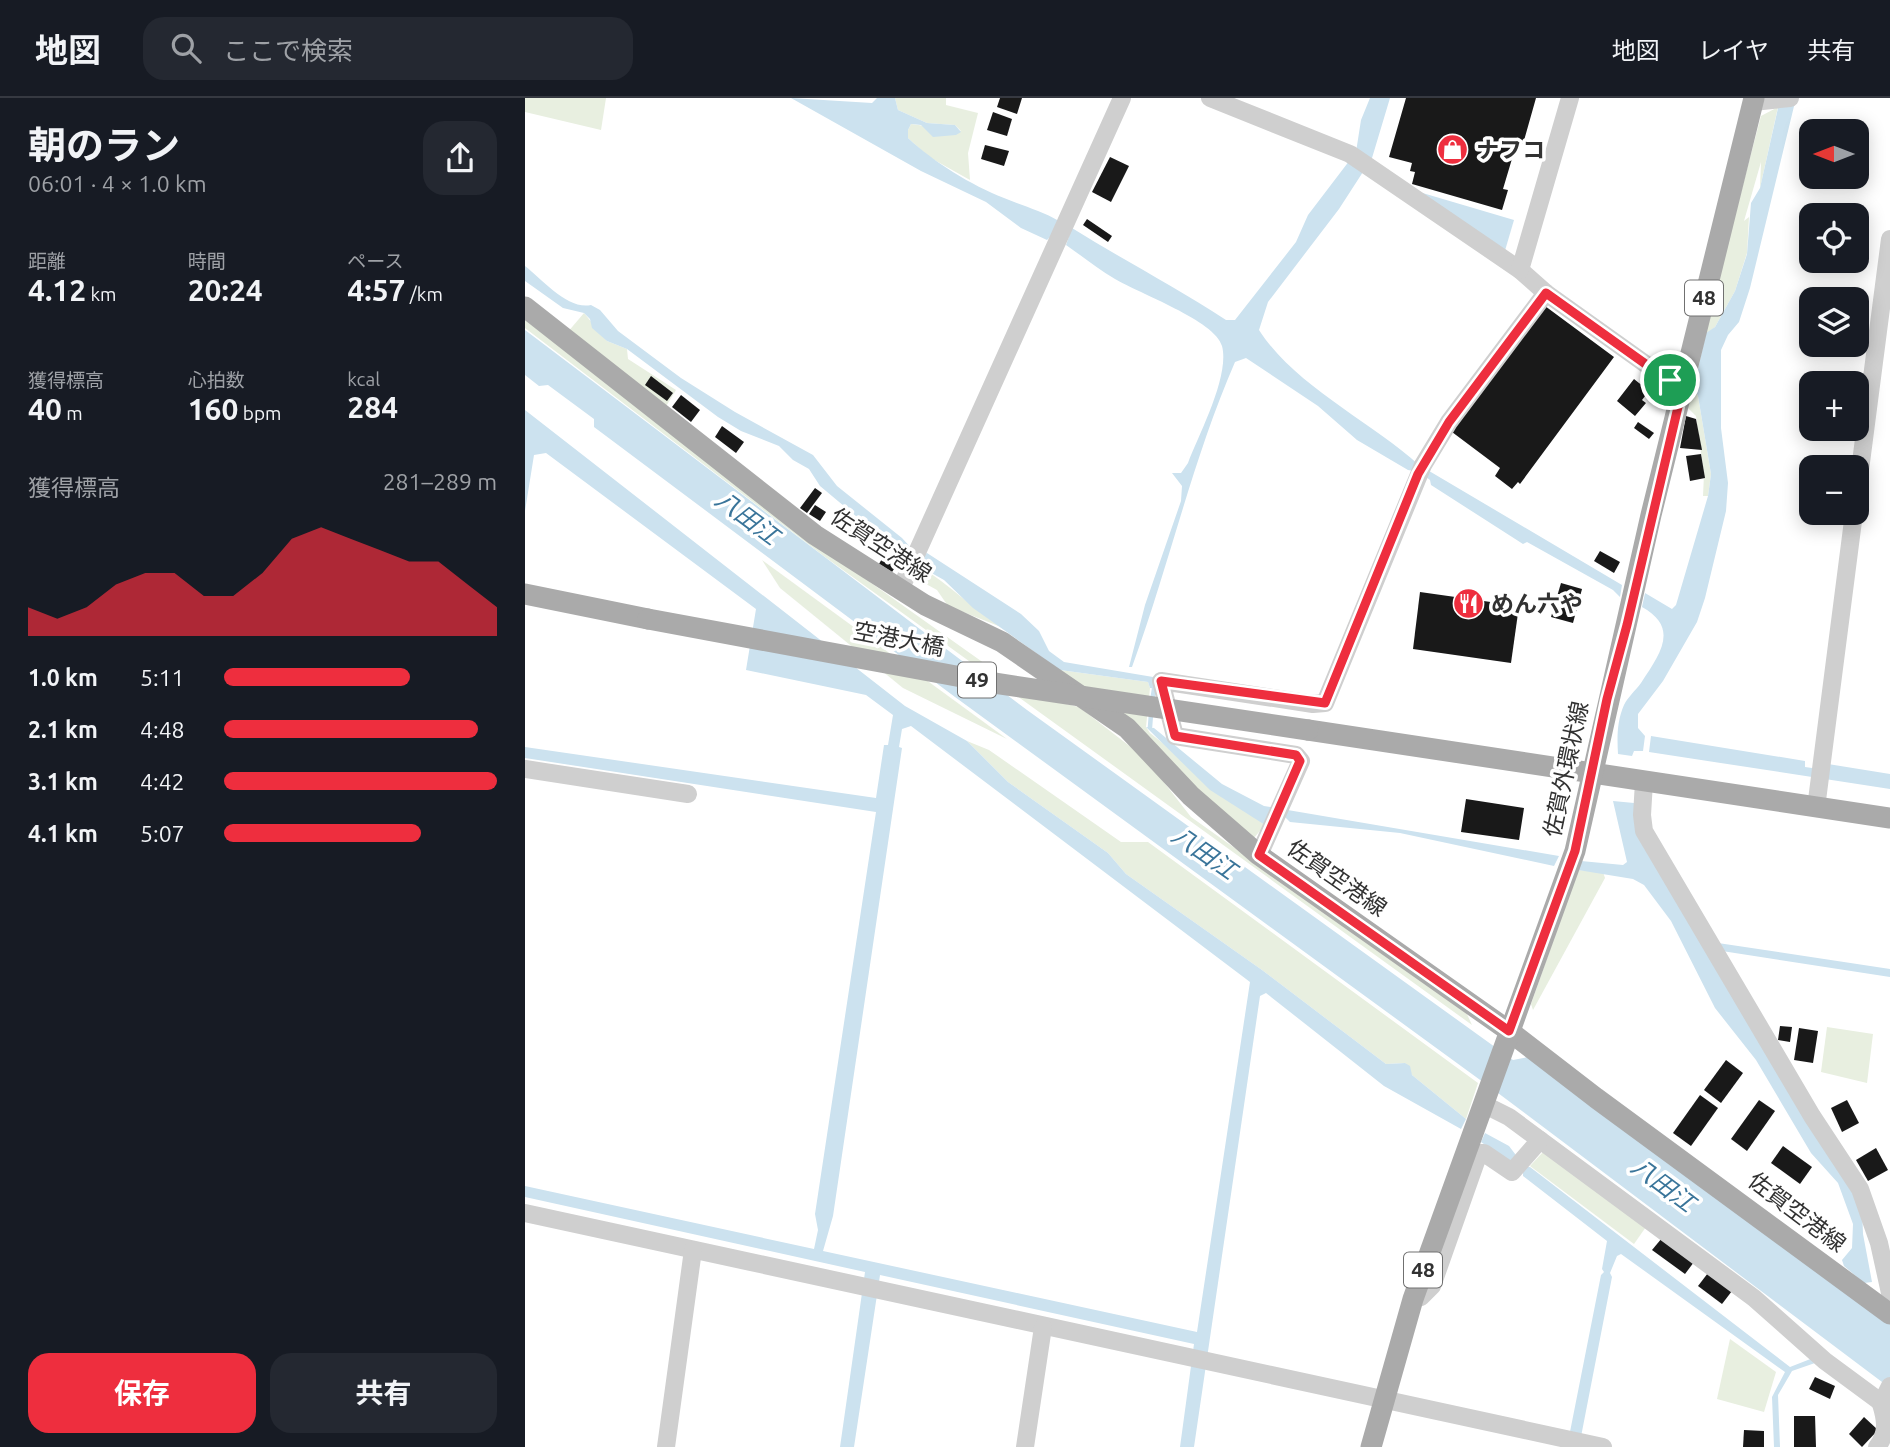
<!DOCTYPE html>
<html lang="ja">
<head>
<meta charset="utf-8">
<style>
	body { margin:0; font-family:Ubuntu,"Noto Sans JP",sans-serif; background:#242831; color:#f1f3f6; height:100vh; display:flex; flex-direction:column; font-size:26px; white-space:nowrap }
	* { box-sizing:border-box; margin:0 }
	p { font-size:23px; color:#9ea1a6 }
	.icon { flex:none; width:38px; height:38px; fill:none; stroke:currentColor; stroke-width:2; stroke-linecap:round; stroke-linejoin:round }
	.map { position:relative; flex:1; overflow:hidden }
	.panel { display:flex; flex-direction:column; background:#171b24; width:525px }
	.panel>* { flex:none }
	.needle { width:46px; rotate:270deg }
	.tools { position:absolute; left:1274px; top:21px; display:grid; gap:14px }
	.tools a { display:grid; place-items:center; width:70px; height:70px; border-radius:14px; background:#171b24; box-shadow:0 4px 18px #0003; font-size:35px }
	.pin { position:absolute; display:grid; place-items:center; width:60px; height:60px; color:#fff; margin:-30px; border:4px solid #fff; border-radius:50%; box-shadow:0 2px 7px #0007 }
	.round { display:grid; place-items:center; flex:none; width:74px; height:74px; border-radius:21px; background:#242831 }
	.headline { display:flex; align-items:center; justify-content:space-between; height:119px; padding:0 28px }
	h1 { font-size:38px; font-weight:700; line-height:52px }
	.metrics { display:grid; grid-template-columns:repeat(3,1fr); gap:10px; height:119px; padding:7px 28px }
	.metrics div { display:grid; align-content:center }
	.metrics b { font-size:30px; font-weight:700 }
	.metrics small { font-size:19px; font-weight:400 }
	.metrics p { font-size:19px }
	.chart { height:196px; padding:14px 28px }
	.chart p { display:flex; justify-content:space-between }
	.chart svg { width:100%; height:126px; margin-top:7px; fill:#ee2e3e; opacity:.7 }
	.primary-button { display:flex; gap:14px; margin-top:auto; padding:14px 28px }
	.primary-button a { flex:1; height:80px; border-radius:21px; background:#ee2e3e; color:#fff; font-size:28px; font-weight:700; line-height:80px; text-align:center }
	.primary-button a+a { background:#242831; color:#f1f3f6 }
	ul { padding:0 28px; list-style:none; font-size:23px }
	li { display:grid; grid-template-columns:112px 84px 1fr; align-items:center; height:52px }
	li i { height:18px; border-radius:9px; background:#ee2e3e }
	header { display:flex; align-items:center; gap:42px; box-sizing:border-box; height:98px; padding:0 35px; background:#171b24; border-bottom:2px solid #363941 }
	header strong { font-size:33px }
	nav { display:flex; gap:38px; margin-inline-start:auto; font-size:24px }
	.search { width:490px; height:63px; background:#242831; display:flex; align-items:center; gap:18px; box-sizing:border-box; padding:0 24px; border-radius:21px; color:#9ea1a6; font-size:26px }
	main { display:flex; flex:1; min-height:0 }
	.map>svg:first-child { display:block }
	.green { fill:#e8efe0 }
	.water { fill:#cce2ef; fill-rule:evenodd }
	.lines { fill:none; stroke-linecap:round; stroke-linejoin:round }
	.stream { stroke:#cce2ef; stroke-width:4.5 }
	.building { fill:#191919 }
	.minor { stroke:#cfcfcf; stroke-width:18 }
	.major { stroke:#aaa; stroke-width:21 }
	.major-bridge { stroke:#aaa; stroke-width:21 }
	.route-casing { stroke:#fff; stroke-width:14 }
	.route { stroke:#ee2e3e; stroke-width:9 }
	.labels { text-anchor:middle; stroke-width:7; stroke-linejoin:round; paint-order:stroke }
	.shield { fill:#fff; stroke:#707070; stroke-width:2 }
	.shield-label { font-size:21px; font-weight:bold; fill:#323232 }
	.poi-label { font-size:23px; font-weight:bold; fill:#323232; stroke:#fff; text-anchor:start }
	.street-label { font-size:23px; fill:#323232; stroke:#fff }
	.water-label { font-size:24px; font-style:italic; fill:#3a759a; stroke:#fff }
</style>
</head>
<body>
<header>
<strong>地図</strong>
<div class="search"><svg class="icon" aria-label="search" viewBox="0 0 24 24"><circle cx="10" cy="10" r="6"/><path d="M15 15l6 6"/></svg>ここで検索</div>
<nav><a>地図</a><a>レイヤ</a><a>共有</a></nav>
</header>
<main>
<section class="panel">
<div class="headline"><div><h1>朝のラン</h1><p>06:01 · 4 × 1.0 km</p></div><a class="round"><svg class="icon" aria-label="share" viewBox="0 0 24 24"><path d="M12 15V3M7 8l5-5 5 5M5 13v7h14v-7"/></svg></a></div>
<div class="metrics">
<div><p>距離</p><b>4.12<small> km</small></b></div>
<div><p>時間</p><b>20:24</b></div>
<div><p>ペース</p><b>4:57<small> /km</small></b></div>
</div>
<div class="metrics">
<div><p>獲得標高</p><b>40<small> m</small></b></div>
<div><p>心拍数</p><b>160<small> bpm</small></b></div>
<div><p>kcal</p><b>284</b></div>
</div>
<div class="chart"><p><span>獲得標高</span>281–289 m</p>
<svg viewBox="0 0 160 44" preserveAspectRatio="none"><path d="M0 44V34L10 38L20 34L30 26L40 22L50 22L60 30L70 30L80 22L90 10L100 6L110 10L120 14L130 18L140 18L150 26L160 34V44z"/></svg>
</div>
<ul>
<li><b>1.0 km</b>5:11<i style="width:68%"></i></li>
<li><b>2.1 km</b>4:48<i style="width:93%"></i></li>
<li><b>3.1 km</b>4:42<i style="width:100%"></i></li>
<li><b>4.1 km</b>5:07<i style="width:72%"></i></li>
</ul>
<div class="primary-button"><a>保存</a><a>共有</a></div>
</section>
<div class="map">
<svg width="1365" height="1349" viewBox="0 0 1365 1349">
	<rect width="100%" height="100%" fill="#fff"/>
	<g class="green">
		<polygon points="0,0 81,0 76,32 0,14"/>
		<polygon points="370,0 421,0 421,7 453,15 443,55 445,82 404,59 383,40 383,32 386,26 436,33 430,27 402,25 373,12"/>
		<polygon points="1253,9 1235,90 1236,64 1219,123 1224,119 1222,155 1210,193 1190,229 1181,236 1169,289 1173,298 1186,376 1183,398 1178,398 1179,376 1171,318 1160,307 1236,18"/>
		<polygon points="59,215 82,243 102,251 103,261 151,292 140,310 42,235"/>
		<polygon points="0,219 304,455 504,597 554,609 620,660 666,719 941,914 947,927 300,459 0,230"/>
		<polygon points="237,462 482,641 378,590 255,490"/>
		<path d="M394,468C424,486 447,510 476,529L423,508L412,492L390,480Z"/>
		<polygon points="535,572 623,584 625,590 621,629 625,635 740,727 728,741"/>
		<polygon points="442,643 464,652 596,744 623,744 953,985 941,1021 887,977 880,965 861,966 737,872 601,776 583,755 483,684"/>
		<polygon points="1053,772 1078,774 1080,780 1008,912 1006,906"/>
		<polygon points="1302,929 1348,936 1342,985 1296,974"/>
		<polygon points="1019,1053 1123,1126 1109,1146 1005,1068"/>
		<polygon points="1205,1241 1251,1274 1239,1314 1192,1301"/>
	</g>
	<g class="water">
		<path d="M266,0L347,5L352,0H370L373,12L402,25L430,27L436,34L431,37L408,39L396,27L386,26L383,32V40C410,65 446,87 479,100C498,108 517,113 534,123L530,134L522,142L496,130L461,104L396,73Z"/>
		<path d="M845,0H865L847,60L814,111L743,204L734,232C770,288 845,323 894,367L1097,487L1095,499L1088,492L1002,444L998,446L906,387L905,382L894,374L883,372L832,342L793,308L721,260L710,264C667,363 644,468 607,569H604L620,507L656,403L657,388L647,375H656L663,365C674,336 705,278 697,248C691,223 613,195 590,181C573,171 557,158 541,147L547,130C598,162 651,189 701,222H710L771,144L783,117L831,54L836,22Z"/>
		<path d="M1271,0L1225,190L1214,224L1203,237L1196,252V330L1203,385L1201,413L1180,500L1172,524L1138,583L1113,616V630L1120,638L1118,653H1109L1107,658L1093,656C1092,639 1092,623 1099,607C1103,599 1110,593 1116,585C1135,556 1155,530 1117,509L1120,495L1147,511L1151,507L1183,398L1186,376L1173,298L1169,289L1181,235L1190,229L1210,193L1222,156L1226,105L1235,90L1253,10Z"/>
		<polygon points="884,91 989,122 979,156"/>
		<path d="M0,168C18,182 43,212 66,207L75,212L93,233L156,280L210,314L288,357L312,388L377,440L388,452L398,457L402,455L496,516L514,533L524,553L539,564L634,580L632,591L625,590L623,584L535,572L448,510L419,482L394,468L389,457L350,434L295,388L284,371L268,362L254,348L216,333L193,319L102,251L82,243L67,230L65,221L59,215L38,210L0,183Z"/>
		<polygon points="0,232 502,612 988,962 1003,959 1365,1226 1365,1290 973,995 430,599 69,329 69,321 23,287 14,288 0,277"/>
		<path d="M0,312L380,608L442,643L483,684L583,755L601,776L737,872L861,966L880,965L885,968L887,977L941,1021L936,1031L859,988L741,895L735,898L669,1349H655L669,1246L355,1177L329,1349H315L340,1174L0,1099V1088L289,1151L293,1132L290,1116L351,714L0,660V649L351,700L359,647H363L368,617L341,597L221,572L231,511L21,355L9,357L0,413ZM386,628L725,884L672,1234L298,1153L308,1118L377,650L374,649L377,631Z"/>
		<polygon points="621,629 629,630 697,686 739,708 1034,758 1029,768 875,735 765,724 758,717 740,727 685,692"/>
		<polygon points="1126,638 1280,663 1280,669 1301,672 1303,666 1365,676 1365,691 1124,654"/>
		<polygon points="1088,703 1109,705 1337,1110 1338,1136 1347,1184 1339,1185 1319,1168 1317,1162 1327,1150 1328,1126 1313,1085 1286,1055 1231,962 1190,910 1146,823 1119,787 1108,781 1053,772 1056,763 1098,767 1102,764"/>
		<polygon points="1193,845 1365,871 1365,879 1197,853"/>
		<polygon points="960,1035 984,1048 1000,1069 1005,1069 1265,1269 1288,1260 1290,1265 1267,1273 1253,1297 1255,1349 1249,1349 1247,1299 1260,1274 1096,1156 1092,1158 1085,1175 1087,1179 1054,1349 1042,1349 1076,1177 1079,1174 1077,1171 1082,1143 998,1078 998,1073 956,1044"/>
	</g>
	<g class="lines">
		<g class="stream">
			<polyline points="627,604 629,591"/>
			<polyline points="625,629 626,616"/>
		</g>
	</g>
	<g class="building">
		<polygon points="475,0 497,0 492,16 472,9"/>
		<polygon points="881,0 1011,0 998,46 992,44 978,91 983,92 977,112 887,86 890,74 885,73 887,65 864,59"/>
		<polygon points="468,14 487,21 482,38 462,32"/>
		<polygon points="460,47 484,53 479,68 456,61"/>
		<polygon points="585,59 604,68 586,104 567,94"/>
		<polygon points="562,121 587,138 583,144 558,127"/>
		<polygon points="1020,208 1089,259 995,386 993,384 987,391 970,378 975,370 927,334"/>
		<polygon points="126,278 148,295 142,303 120,287"/>
		<polygon points="1109,281 1124,293 1117,302 1121,305 1110,318 1092,303"/>
		<polygon points="156,297 175,312 166,324 147,309"/>
		<polygon points="1161,318 1171,321 1177,352 1155,350"/>
		<polygon points="1113,324 1129,335 1124,341 1109,330"/>
		<polygon points="197,328 219,344 211,355 190,339"/>
		<polygon points="1176,356 1180,380 1165,383 1161,358"/>
		<polygon points="290,390 297,395 282,415 275,410"/>
		<polygon points="290,407 301,414 295,423 284,416"/>
		<polygon points="320,419 334,429 328,437 314,426"/>
		<polygon points="338,428 347,435 339,447 330,441"/>
		<polygon points="1075,453 1095,464 1089,475 1069,463"/>
		<polygon points="359,457 373,465 367,474 354,466"/>
		<polygon points="1036,485 1057,491 1048,525 1026,519"/>
		<polygon points="895,494 994,508 986,565 888,551"/>
		<polygon points="941,701 999,710 994,742 936,734"/>
		<polygon points="1255,928 1267,929 1265,944 1253,942"/>
		<polygon points="1274,930 1293,933 1288,965 1269,962"/>
		<polygon points="1201,962 1218,975 1196,1005 1179,992"/>
		<polygon points="1175,997 1193,1010 1166,1048 1148,1035"/>
		<polygon points="1234,1002 1250,1013 1222,1053 1206,1041"/>
		<polygon points="1322,1002 1334,1025 1317,1034 1306,1010"/>
		<polygon points="1258,1048 1287,1069 1275,1086 1246,1065"/>
		<polygon points="1351,1050 1363,1072 1343,1083 1331,1062"/>
		<polygon points="1137,1140 1169,1164 1160,1176 1127,1152"/>
		<polygon points="1183,1175 1207,1193 1197,1206 1173,1188"/>
		<polygon points="1290,1279 1310,1288 1305,1301 1284,1291"/>
		<polygon points="1269,1318 1290,1318 1291,1349 1269,1349"/>
		<polygon points="1339,1319 1353,1332 1337,1349 1324,1336"/>
		<polygon points="1219,1332 1239,1333 1239,1349 1218,1349"/>
	</g>
	<g class="lines">
		<g class="minor">
			<polyline points="685,0 825,56 995,172 1021,195 1157,292"/>
			<polyline points="1228,4 1265,0"/>
			<polyline points="995,172 1045,0"/>
			<polyline points="1332,395 1365,141"/>
			<polyline points="375,492 597,0"/>
			<polyline points="0,671 163,696"/>
			<polyline points="1119,684 1117,717 1119,733 1287,1018 1335,1091 1354,1145 1365,1195"/>
			<polyline points="1291,710 1329,415"/>
			<polyline points="734,757 776,663 771,657 650,638 636,583 788,606 800,605 898,367 924,324 1021,195"/>
			<polyline points="964,1009 984,1019 1229,1200 1300,1263 1365,1311"/>
			<polyline points="0,1115 1078,1349"/>
			<polyline points="888,1201 896,1199 907,1188 954,1055 959,1055 987,1074 1015,1042"/>
			<polyline points="141,1349 168,1152"/>
			<polyline points="500,1349 518,1229"/>
			<path d="M1352,1349C1363,1335 1361,1322 1356,1306L1365,1288"/>
		</g>
		<g class="major">
			<polyline points="0,209 290,437 400,507 477,544 602,630 666,698 734,757 984,933 1071,1000 1365,1216"/>
			<polyline points="0,496 123,521"/>
			<polyline points="783,632 1365,720"/>
			<polyline points="846,1349 888,1201 1050,753 1126,417 1229,0"/>
		</g>
		<polyline class="major-bridge" points="123,521 469,585 783,632"/>
	</g>
	<g class="lines">
		<defs>
			<polygon id="route" points="1021,195 1157,292 1102,527 1082,601 1050,753 984,933 734,757 775,663 771,657 650,638 636,583 800,605 893,376 924,324"/>
		</defs>
		<use href="#route" class="route-casing"/>
		<use href="#route" class="route"/>
	</g>
	<defs>
		<symbol id="shop-disc" viewBox="-11 -11 22 22"><circle r="9.5" fill="#ee2e3e" stroke="#fff"/><path d="M-5-2.5h2.3a2.7 3.5 0 0 1 5.4 0H5L5.5 6h-11ZM-1.5-2.5h3a1.5 2.3 0 0 0-3 0Z" fill="#fff"/></symbol>
		<symbol id="restaurant-disc" viewBox="-11 -11 22 22"><circle r="9.5" fill="#ee2e3e" stroke="#fff"/><path d="M-5-6h1v4h1v-4h1v4h1v-4h1v5L-1.5 .5V6h-2V.5L-5-1ZM5-6V6H3V1.5H1.5Q1.5-4 5-6Z" fill="#fff"/></symbol>
	</defs>
	<g fill-rule="evenodd">
		<use href="#shop-disc" x="910" y="34" width="35" height="35"/>
		<use href="#restaurant-disc" x="926" y="488" width="35" height="35"/>
	</g>
	<g class="labels">
		<g class="shield">
			<rect x="1160" y="182.5" width="38" height="35" rx="5"/>
			<rect x="433" y="564.5" width="38" height="35" rx="5"/>
			<rect x="879" y="1154.5" width="38" height="35" rx="5"/>
		</g>
		<g class="shield-label">
			<text x="1179" y="207">48</text>
			<text x="452" y="589">49</text>
			<text x="898" y="1179">48</text>
		</g>
		<g class="poi-label">
			<text x="951" y="60">ナフコ</text>
			<text x="966" y="514">めん六や</text>
		</g>
		<g class="street-label">
			<text transform="translate(356 447) rotate(33)" y="8">佐賀空港線</text>
			<text transform="translate(374 541) rotate(11)" y="8">空港大橋</text>
			<text transform="translate(1041 671) rotate(-78)" y="8">佐賀外環状線</text>
			<text transform="translate(812 780) rotate(35)" y="8">佐賀空港線</text>
			<text transform="translate(1272 1114) rotate(37)" y="8">佐賀空港線</text>
		</g>
		<g class="water-label">
			<text transform="translate(222 420) rotate(37)" y="8">八田江</text>
			<text transform="translate(679 755) rotate(35)" y="8">八田江</text>
			<text transform="translate(1138 1087) rotate(37)" y="8">八田江</text>
		</g>
	</g>
</svg>
<div class="tools">
<a><svg class="needle" viewBox="-14 -14 28 28"><path d="M0-13l5 13h-10z" fill="#e53935"/><path d="M0 13l5-13h-10z" fill="#9ea1a6"/></svg></a>
<a><svg class="icon" aria-label="locate" viewBox="0 0 24 24"><circle cx="12" cy="12" r="6"/><path d="M12 2v4M12 18v4M2 12h4M18 12h4"/></svg></a>
<a><svg class="icon" aria-label="layers" viewBox="0 0 24 24"><path d="M12 4l9 5-9 5-9-5zM3 14l9 5 9-5"/></svg></a>
<a>+</a>
<a>−</a>
</div>
<div class="pin" style="left:1145px;top:282px;background:#1e9e55"><svg class="icon" aria-label="arrive" viewBox="0 0 24 24"><path d="M6 21V4h12l-3 4 3 4H6"/></svg></div>
</div>
</main>
</body>
</html>
